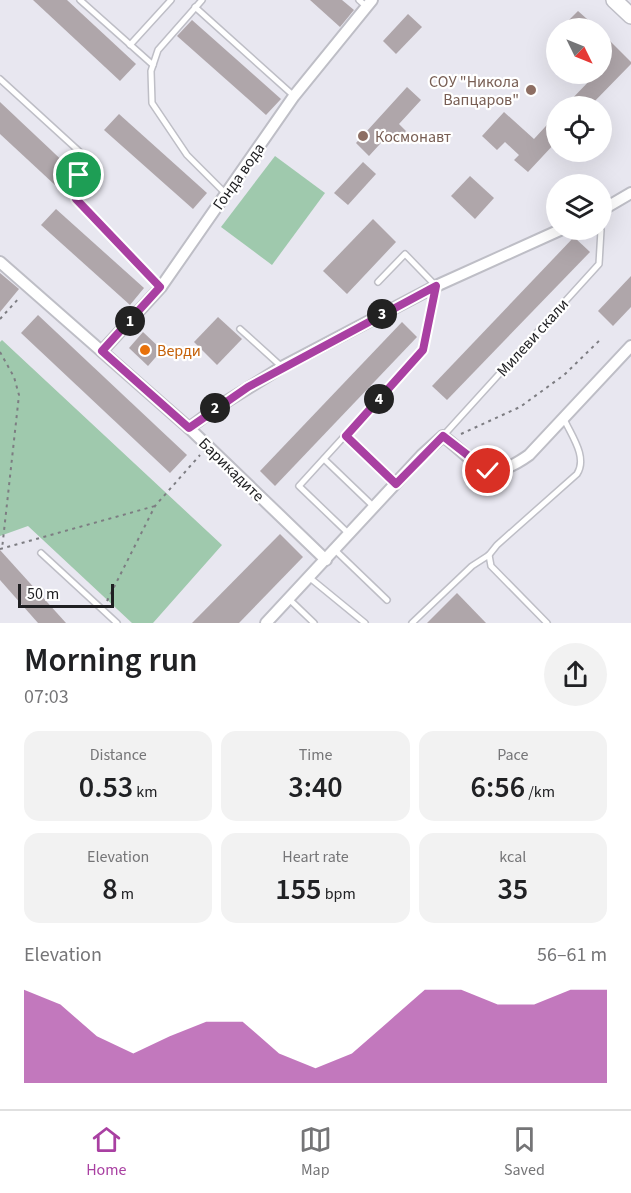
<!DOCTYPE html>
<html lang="en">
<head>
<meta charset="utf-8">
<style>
	body { margin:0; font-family:"Source Sans 3",sans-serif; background:#f2f2f2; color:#202124; height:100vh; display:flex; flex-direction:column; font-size:22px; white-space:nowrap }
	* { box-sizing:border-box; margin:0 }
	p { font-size:20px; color:#757577 }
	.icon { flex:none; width:33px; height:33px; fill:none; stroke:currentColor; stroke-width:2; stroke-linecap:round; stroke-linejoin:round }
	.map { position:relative; height:623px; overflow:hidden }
	.drawer { display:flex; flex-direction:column; background:#fff; flex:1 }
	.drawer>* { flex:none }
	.needle { width:39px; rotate:133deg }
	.tools { position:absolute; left:546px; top:18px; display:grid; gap:12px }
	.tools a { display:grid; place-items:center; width:66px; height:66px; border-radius:50%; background:#fff; box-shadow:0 6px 24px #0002; font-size:30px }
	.scale { position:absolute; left:18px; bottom:15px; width:96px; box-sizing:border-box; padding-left:6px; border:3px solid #1f1f22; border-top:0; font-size:16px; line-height:21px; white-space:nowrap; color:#1f1f22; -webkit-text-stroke:4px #fff; paint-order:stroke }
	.pin { position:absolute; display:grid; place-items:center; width:51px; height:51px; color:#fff; margin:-26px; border:3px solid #fff; border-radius:50%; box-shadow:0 2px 6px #0007 }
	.km { position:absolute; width:30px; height:30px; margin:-15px; border-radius:50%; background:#222; color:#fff; font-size:16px; line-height:30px; text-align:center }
	.round { display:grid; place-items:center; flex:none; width:63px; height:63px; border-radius:32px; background:#f2f2f2 }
	.overview { display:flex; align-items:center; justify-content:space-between; height:102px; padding:0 24px }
	h1 { font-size:33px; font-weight:600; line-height:45px }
	.stats { display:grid; grid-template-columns:repeat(3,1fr); gap:9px; height:102px; padding:6px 24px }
	.stats div { display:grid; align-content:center; border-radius:15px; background:#f2f2f2; text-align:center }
	.stats b { font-size:30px; font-weight:600 }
	.stats small { font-size:16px; font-weight:400 }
	.stats p { font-size:16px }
	.chart { height:168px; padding:12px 24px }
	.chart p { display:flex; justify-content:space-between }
	.chart svg { width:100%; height:108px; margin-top:6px; fill:#a940a2; opacity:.7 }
	.dock { display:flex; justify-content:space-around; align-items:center; height:84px; border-top:2px solid #e0e0e0; background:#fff; font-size:16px; color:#757577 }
	.dock a { display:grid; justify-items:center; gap:3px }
	.dock .current { color:#a940a2 }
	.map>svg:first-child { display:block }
	.green { fill:#9fc9ad }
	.building { fill:#afa6aa }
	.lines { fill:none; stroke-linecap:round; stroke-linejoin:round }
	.lane-casing { stroke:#bebec6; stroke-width:8 }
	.street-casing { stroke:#bebec6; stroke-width:14 }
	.secondary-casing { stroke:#bebec6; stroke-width:18 }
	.path { stroke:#7d7d82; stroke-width:2; stroke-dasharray:3 4.5; stroke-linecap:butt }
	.lane { stroke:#fff; stroke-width:5 }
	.street { stroke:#fff; stroke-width:10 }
	.secondary { stroke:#fff; stroke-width:15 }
	.route-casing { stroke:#fff; stroke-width:12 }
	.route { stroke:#a940a2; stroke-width:8 }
	.education-dot { fill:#8d6e63; stroke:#fff; stroke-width:2 }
	.food-dot { fill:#e8710a; stroke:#fff; stroke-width:2 }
	.labels { text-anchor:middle; stroke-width:4.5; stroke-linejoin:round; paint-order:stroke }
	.education-label { font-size:16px; fill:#785e54; stroke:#fff; text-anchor:end }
	.street-label { font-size:16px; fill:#1f1f22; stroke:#fff }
	.food-label { font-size:16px; fill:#c56008; stroke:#fff; text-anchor:start }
</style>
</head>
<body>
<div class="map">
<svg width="631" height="623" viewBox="0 0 631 623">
	<rect width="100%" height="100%" fill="#e8e7f0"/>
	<g class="green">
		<polygon points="275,156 325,193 272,265 221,227"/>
		<polygon points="2,340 222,545 153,623 132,623 28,526 0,536 0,342"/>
	</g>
	<g class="building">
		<polygon points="33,0 67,0 136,64 120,81"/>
		<polygon points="310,0 342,0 354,10 340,27"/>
		<polygon points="578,11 587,19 596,28 561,28"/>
		<polygon points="408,14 422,27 396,54 383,41"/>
		<polygon points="192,20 281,99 266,115 177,36"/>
		<polygon points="602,33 631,62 631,64 590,106 565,106 596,74 602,74"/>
		<polygon points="407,87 421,100 399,124 406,131 398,140 390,133 369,156 356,143"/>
		<polygon points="0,102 70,168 55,185 0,134"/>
		<polygon points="504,112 534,139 556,115 556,142 528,172 514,160 519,155 505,142 497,150 482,136"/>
		<polygon points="119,114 207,193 193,209 104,130"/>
		<polygon points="363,162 376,174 348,205 334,193"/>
		<polygon points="470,176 494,198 475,219 451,196"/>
		<polygon points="56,209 144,288 130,305 41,225"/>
		<polygon points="373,219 396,242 347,294 323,271"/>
		<polygon points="574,237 590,252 447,400 432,386"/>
		<polygon points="0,273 19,289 0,312"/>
		<polygon points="631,276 631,307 613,326 598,311"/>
		<polygon points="38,315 187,455 170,473 21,333"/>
		<polygon points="218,317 242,339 217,365 194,342"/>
		<polygon points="402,322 417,337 275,486 260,471"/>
		<polygon points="143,332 162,350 148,366 129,348"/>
		<polygon points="280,534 303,557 239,623 192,623"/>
		<polygon points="0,550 66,623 38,623 0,580"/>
		<polygon points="457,593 486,623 427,623"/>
	</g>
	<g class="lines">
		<defs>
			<g id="lane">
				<polyline points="80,0 153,65"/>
				<polyline points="202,0 158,50 151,71 152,103 187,155 226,194"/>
				<polyline points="359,0 367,7"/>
				<polyline points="195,7 294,96"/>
				<polyline points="130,45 171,0"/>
				<polyline points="0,79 81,153 76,199 161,287"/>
				<polyline points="240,329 282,367"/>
				<polyline points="346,436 396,484"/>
				<polyline points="443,436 599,264 601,230"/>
				<polyline points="324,459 374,507"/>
				<polyline points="348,533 299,486 423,350 436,286 405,254 378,282"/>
				<polyline points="335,550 387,600"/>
				<polyline points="41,553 117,623"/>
				<polyline points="489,555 491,566 547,623"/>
				<polyline points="310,578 365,623"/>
				<polyline points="289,599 314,623"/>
				<path d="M412,623L472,566L489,555L497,545L577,474C588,457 571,435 564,419"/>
			</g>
			<g id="street">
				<polyline points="602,210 631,193"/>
				<polyline points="0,262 189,428 326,560"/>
				<polyline points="102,351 161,287 294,96 372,0"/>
				<polyline points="189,428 216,408 282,367 436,286 560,230"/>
				<path d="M266,623L422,455L443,436C479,464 486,486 529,455L631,346"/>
			</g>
			<polyline id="secondary" points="614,0 631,16"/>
		</defs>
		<use href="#lane" class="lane-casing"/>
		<use href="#street" class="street-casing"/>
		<use href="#secondary" class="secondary-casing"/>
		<g class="path">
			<polyline points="0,319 20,297"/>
			<polyline points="0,352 14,377 19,395 2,549"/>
			<polyline points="461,434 520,407 564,375 601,339"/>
			<polyline points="0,549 155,506"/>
			<polyline points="107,601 155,506 200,455"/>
		</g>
		<use href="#lane" class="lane"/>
		<use href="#street" class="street"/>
		<use href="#secondary" class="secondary"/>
	</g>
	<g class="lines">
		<defs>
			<polyline id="route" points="79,175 76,199 160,287 102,351 189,428 248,387 436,286 423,350 346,436 396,484 443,436 488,471"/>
		</defs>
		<use href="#route" class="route-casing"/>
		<use href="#route" class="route"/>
	</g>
	<g class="education-dot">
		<circle cx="531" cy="90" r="6"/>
		<circle cx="363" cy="136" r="6"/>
	</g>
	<circle class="food-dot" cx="145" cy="350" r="6"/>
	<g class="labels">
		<g class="education-label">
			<text x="519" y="87">СОУ "Никола<tspan x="519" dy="18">Вапцаров"</tspan></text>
			<text x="375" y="142" text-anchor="start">Космонавт</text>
		</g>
		<g class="street-label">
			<text transform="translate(238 176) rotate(-55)" y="6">Гонда вода</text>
			<text transform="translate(532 337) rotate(-48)" y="6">Милеви скали</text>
			<text transform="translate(232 469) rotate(44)" y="6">Барикадите</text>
		</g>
		<g class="food-label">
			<text x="157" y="356">Верди</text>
		</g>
	</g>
</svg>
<div class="tools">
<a><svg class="needle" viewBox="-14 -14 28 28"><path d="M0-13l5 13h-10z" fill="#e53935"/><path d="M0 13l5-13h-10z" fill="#757577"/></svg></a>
<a><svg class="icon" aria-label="locate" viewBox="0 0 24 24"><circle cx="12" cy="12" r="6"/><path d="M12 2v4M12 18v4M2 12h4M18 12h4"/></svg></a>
<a><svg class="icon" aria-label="layers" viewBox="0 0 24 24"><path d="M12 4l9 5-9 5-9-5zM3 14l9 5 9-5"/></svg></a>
</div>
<div class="scale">50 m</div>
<div class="pin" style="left:79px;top:175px;background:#1e9e55"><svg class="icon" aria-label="arrive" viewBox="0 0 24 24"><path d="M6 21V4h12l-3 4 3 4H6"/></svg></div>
<div class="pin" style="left:488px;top:471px;background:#d93025"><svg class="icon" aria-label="check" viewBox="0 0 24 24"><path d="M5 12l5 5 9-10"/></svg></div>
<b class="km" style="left:130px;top:321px">1</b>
<b class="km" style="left:215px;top:408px">2</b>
<b class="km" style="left:382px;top:314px">3</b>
<b class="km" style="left:379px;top:399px">4</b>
</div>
<section class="drawer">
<div class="overview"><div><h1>Morning run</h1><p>07:03</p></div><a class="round"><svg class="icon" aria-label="share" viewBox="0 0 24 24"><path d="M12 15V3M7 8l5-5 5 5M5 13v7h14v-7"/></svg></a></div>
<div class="stats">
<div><p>Distance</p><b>0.53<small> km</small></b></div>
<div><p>Time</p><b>3:40</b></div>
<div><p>Pace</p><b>6:56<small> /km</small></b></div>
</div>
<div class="stats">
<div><p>Elevation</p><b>8<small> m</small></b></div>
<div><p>Heart rate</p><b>155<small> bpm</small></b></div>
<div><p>kcal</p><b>35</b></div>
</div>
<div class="chart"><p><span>Elevation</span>56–61 m</p>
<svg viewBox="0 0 160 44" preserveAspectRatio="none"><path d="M0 44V6L10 12L20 25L30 32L40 25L50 19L60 19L70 32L80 38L90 32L100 19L110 6L120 6L130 12L140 12L150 6L160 6V44z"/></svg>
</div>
</section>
<nav class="dock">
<a class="current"><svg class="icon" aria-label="home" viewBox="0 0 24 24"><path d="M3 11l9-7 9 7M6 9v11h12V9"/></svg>Home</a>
<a><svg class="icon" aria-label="map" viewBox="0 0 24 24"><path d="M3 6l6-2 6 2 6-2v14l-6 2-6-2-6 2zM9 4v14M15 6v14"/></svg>Map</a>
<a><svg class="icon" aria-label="saved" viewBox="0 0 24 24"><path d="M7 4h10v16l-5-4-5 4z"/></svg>Saved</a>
</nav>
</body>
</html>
